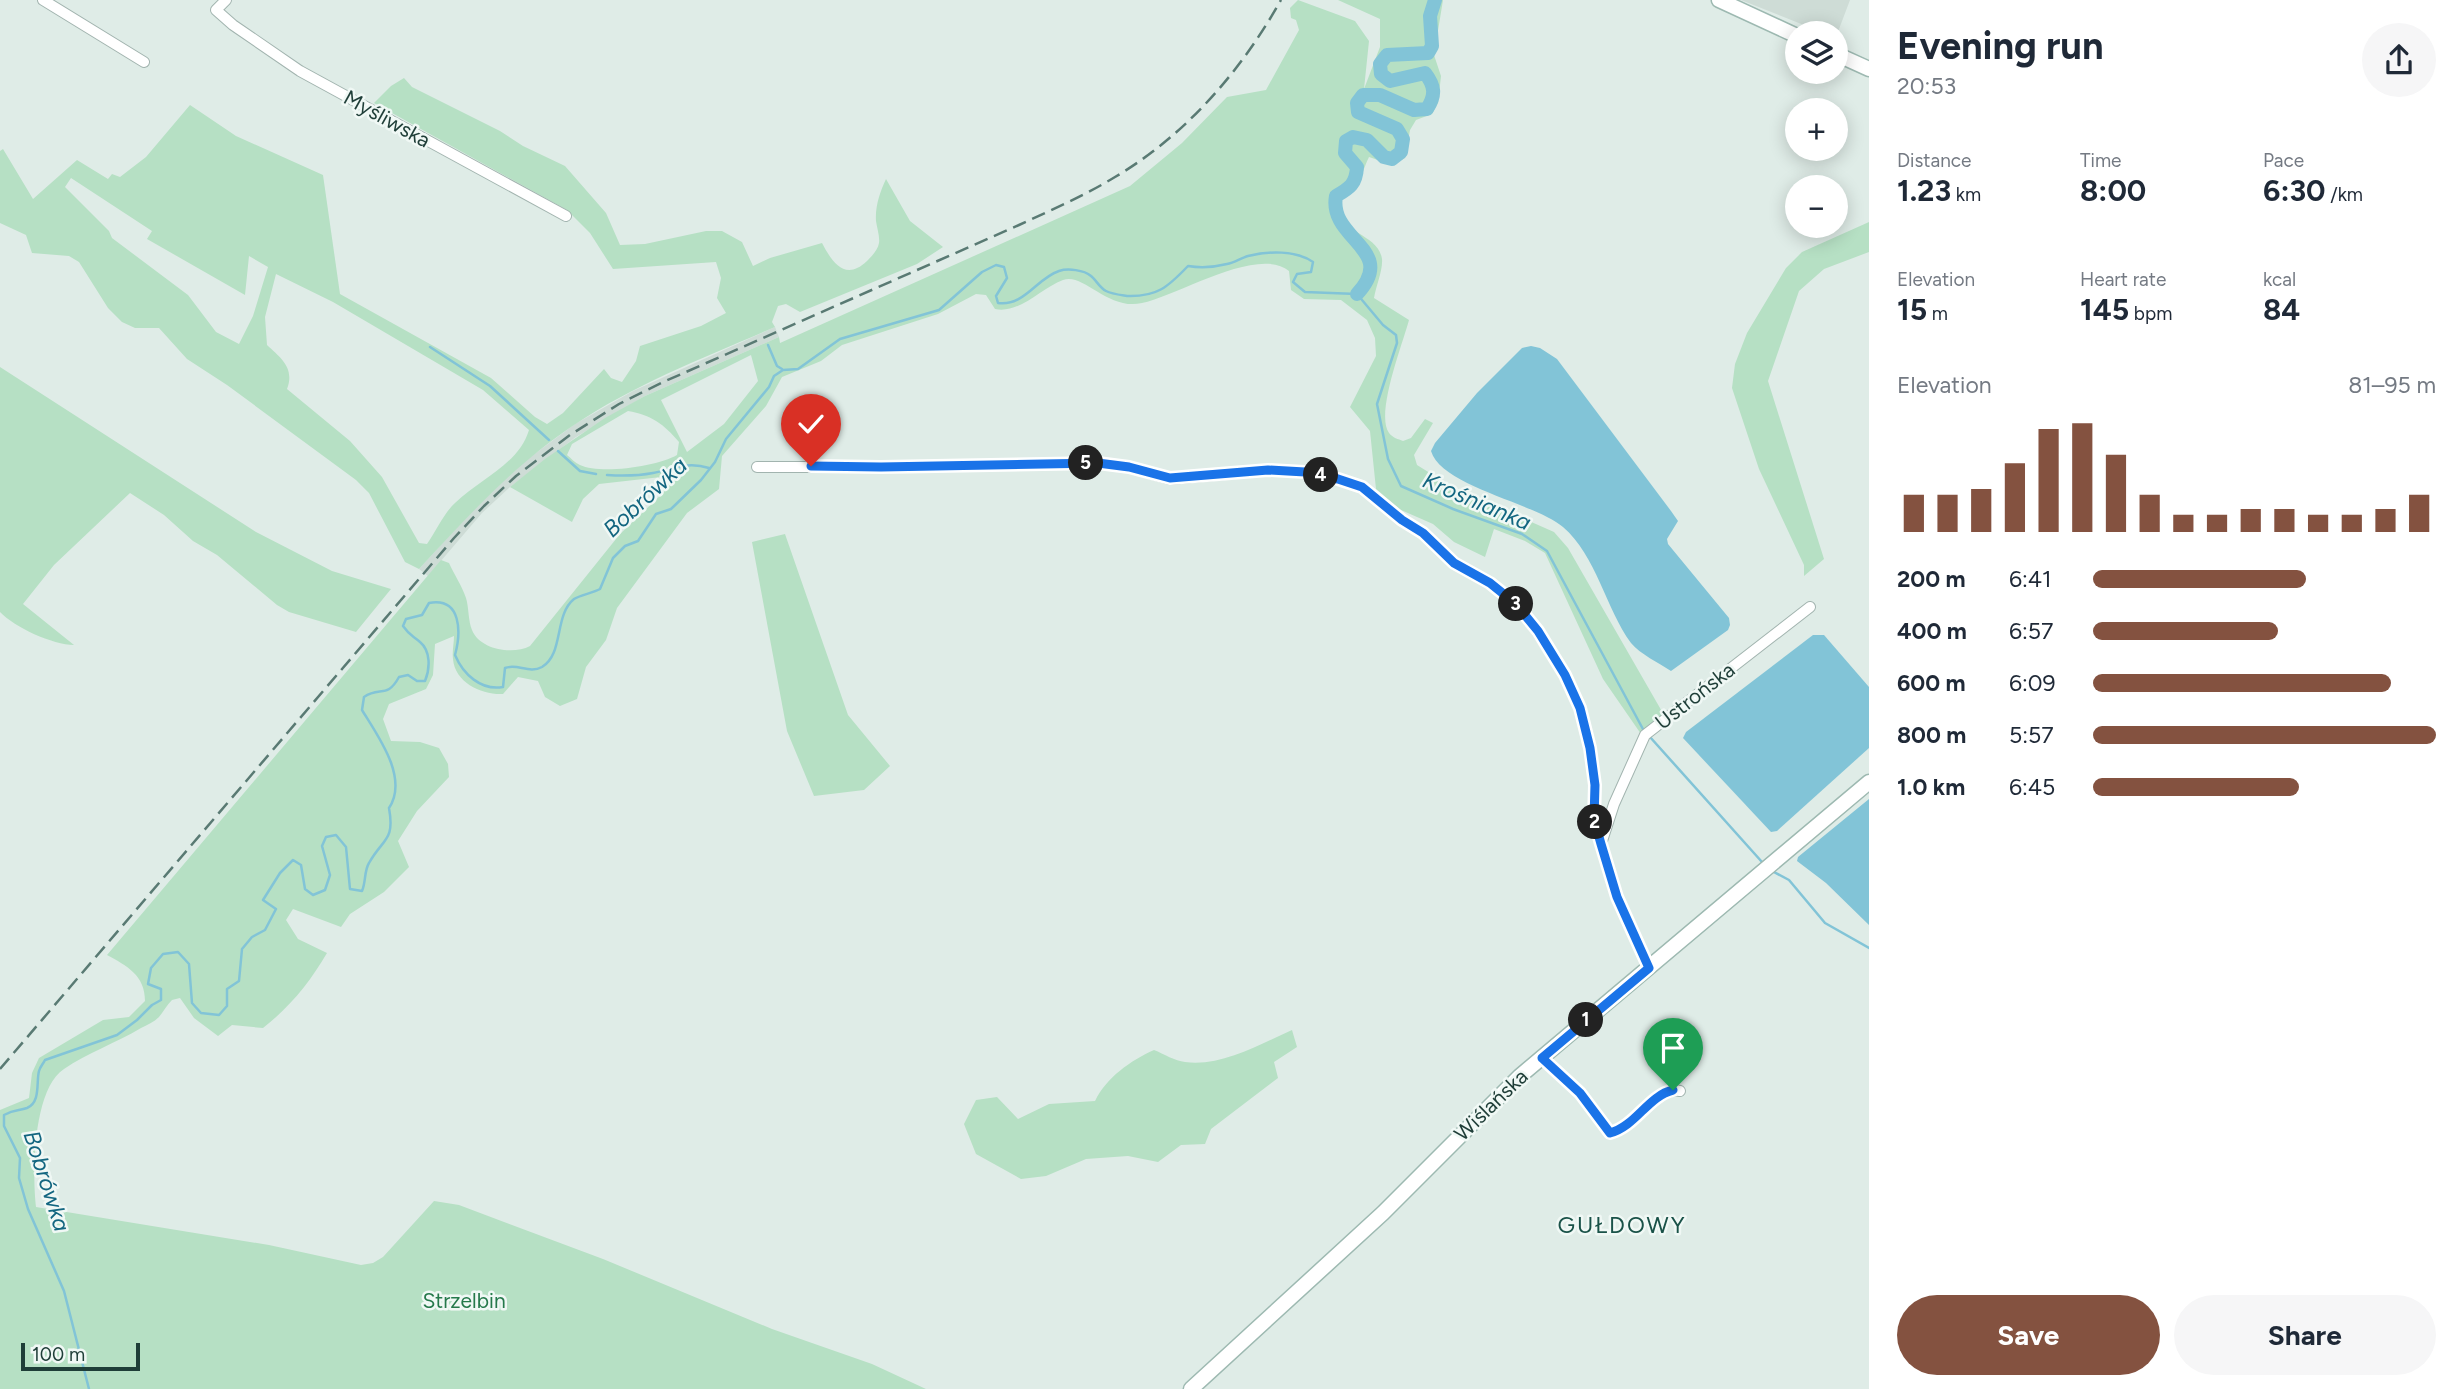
<!DOCTYPE html>
<html lang="en">
<head>
<meta charset="utf-8">
<style>
	body { margin:0; font-family:Figtree,sans-serif; background:#f6f6f7; color:#1f2937; height:100vh; display:flex; flex-direction:column; font-size:26px; white-space:nowrap }
	* { box-sizing:border-box; margin:0 }
	p { font-size:23px; color:#747a83 }
	.icon { flex:none; width:38px; height:38px; fill:none; stroke:currentColor; stroke-width:2; stroke-linecap:round; stroke-linejoin:round }
	.map { position:relative; flex:1; overflow:hidden }
	.details { display:flex; flex-direction:column; background:#fff; width:595px }
	.details>* { flex:none }
	.fabs { position:absolute; left:1785px; top:21px; display:grid; gap:14px }
	.fabs a { display:grid; place-items:center; width:63px; height:63px; border-radius:50%; background:#fff; box-shadow:0 4px 18px #0003; font-size:35px }
	.scale { position:absolute; left:21px; bottom:18px; width:119px; box-sizing:border-box; padding-left:7px; border:4px solid #1f3e38; border-top:0; font-size:19px; line-height:24px; white-space:nowrap; color:#1f3e38; -webkit-text-stroke:5px #f0f8f5; paint-order:stroke }
	.pin { position:absolute; display:grid; place-items:center; width:60px; height:60px; color:#fff; margin:-72px -30px; border-radius:50% 50% 50% 0; rotate:-45deg; box-shadow:0 0 7px #0007 }
	.pin .icon { rotate:45deg }
	.km { position:absolute; width:35px; height:35px; margin:-18px; border-radius:50%; background:#222; color:#fff; font-size:19px; line-height:35px; text-align:center }
	.round { display:grid; place-items:center; flex:none; width:74px; height:74px; border-radius:37px; background:#f6f6f7 }
	.head { display:flex; align-items:center; justify-content:space-between; height:119px; padding:0 28px }
	h1 { font-size:38px; font-weight:700; line-height:52px }
	.metrics { display:grid; grid-template-columns:repeat(3,1fr); gap:10px; height:119px; padding:7px 28px }
	.metrics div { display:grid; align-content:center }
	.metrics b { font-size:30px; font-weight:700 }
	.metrics small { font-size:19px; font-weight:400 }
	.metrics p { font-size:19px }
	.chart { height:196px; padding:14px 28px }
	.chart p { display:flex; justify-content:space-between }
	.chart svg { width:100%; height:126px; margin-top:7px; stroke:#845240; stroke-width:6 }
	.action { display:flex; gap:14px; margin-top:auto; padding:14px 28px }
	.action a { flex:1; height:80px; border-radius:42px; background:#845240; color:#fff; font-size:28px; font-weight:700; line-height:80px; text-align:center }
	.action a+a { background:#f6f6f7; color:#1f2937 }
	ul { padding:0 28px; list-style:none; font-size:23px }
	li { display:grid; grid-template-columns:112px 84px 1fr; align-items:center; height:52px }
	li i { height:18px; border-radius:9px; background:#845240 }
	main { display:flex; flex:1; min-height:0 }
	.map>svg:first-child { display:block }
	.built { fill:#cedcd6 }
	.green { fill:#b6e0c4; fill-rule:evenodd }
	.water { fill:#82c4d7 }
	.lines { fill:none; stroke-linecap:round; stroke-linejoin:round }
	.stream { stroke:#82c4d7; stroke-width:2.5 }
	.river { stroke:#82c4d7; stroke-width:14 }
	.street-casing { stroke:#a2b4af; stroke-width:12 }
	.secondary-casing { stroke:#9db9b1; stroke-width:17 }
	.street { stroke:#fff; stroke-width:10 }
	.secondary { stroke:#fff; stroke-width:14 }
	.rail { stroke:#597a73; stroke-width:2.5; stroke-dasharray:14 7; stroke-linecap:butt }
	.route-casing { stroke:#fff; stroke-width:14 }
	.route { stroke:#1a73e8; stroke-width:9 }
	.labels { text-anchor:middle; stroke-width:5; stroke-linejoin:round; paint-order:stroke }
	.street-label { font-size:21px; fill:#1f3e38; stroke:#f0f8f5 }
	.park-label { font-size:21px; fill:#25794b; stroke:#f0f8f5 }
	.water-label { font-size:23px; font-style:italic; fill:#136680; stroke:#f0f8f5 }
	.neighbourhood-label { font-size:23px; letter-spacing:2px; fill:#195248; stroke:#f0f8f5 }
</style>
</head>
<body>
<main>
<div class="map">
<svg width="1869" height="1389" viewBox="0 0 1869 1389">
	<rect width="100%" height="100%" fill="#dfece7"/>
	<g class="built">
		<polygon points="1741,0 1850,0 1836,37 1836,33 1824,33"/>
		<polygon points="775,327 779,337 645,396 576,437 510,487 482,513 428,576 419,569 479,503 525,461 575,424 633,391"/>
	</g>
	<g class="green">
		<path d="M1298,0L1355,21L1369,41L1364,89L1380,47V19L1338,0H1443L1434,55L1441,76L1438,103L1432,114L1416,120L1410,130L1405,158C1392,166 1383,162 1369,157C1358,180 1364,182 1341,198C1334,236 1378,231 1382,259C1383,270 1376,286 1374,298L1409,320C1403,343 1375,414 1389,433C1393,438 1398,439 1403,441L1411,438L1425,419L1433,423L1414,455L1417,465L1454,488L1554,532L1568,548L1664,715L1641,734L1603,679L1545,553L1525,541L1494,529L1485,557L1454,542L1433,524L1401,510L1376,489L1370,431L1350,407L1376,356L1375,338L1367,320L1341,300L1304,299L1291,290L1289,271C1258,245 1177,296 1142,303C1108,311 1083,272 1063,280C1041,288 1020,314 995,309L986,295L976,294L938,314L842,345L821,361L782,377L766,406L722,456L719,489L687,513L617,608L606,640L586,667L577,699L560,706L545,697L538,681L518,677L503,694C482,695 455,683 453,659C452,652 454,643 454,636L435,644L433,675L426,689L389,704L383,719L391,741L420,742L439,748L448,764L449,777L417,811L398,841L409,867L384,892L350,914L341,927L293,909L286,920L298,939L327,953C310,982 290,1007 263,1028L232,1025L218,1036L194,1018L180,998L172,1000C167,1005 163,1012 159,1017C154,1022 147,1025 141,1028C116,1043 87,1053 64,1069C33,1089 32,1173 36,1207L269,1245L361,1265L373,1263L383,1257L434,1201L459,1205L603,1259L772,1329L872,1364L926,1389H0V1110L29,1098L32,1073L39,1058L103,1020L129,1017L145,1001C145,975 127,966 107,955L441,560L449,563C454,574 462,586 466,598C469,608 468,620 472,630C480,650 513,655 530,646L620,534L664,492L670,476L599,484L583,499L572,522L510,487L545,459L605,418L645,396L779,337L780,343L1130,186L1182,143L1227,97L1266,90L1299,30L1296,20L1291,18L1290,8ZM751,355L758,381L724,424L687,452L661,400ZM628,411C651,415 664,424 679,442L677,455C658,466 601,475 580,465C575,463 571,458 567,455L572,444Z"/>
		<path d="M404,78L412,87L500,131L523,146L565,166L606,213L620,245L645,244L706,231H722L742,242L753,266L770,258L822,243C832,262 845,282 867,261C871,257 878,250 879,243C880,237 877,228 876,221C875,206 880,192 886,179L910,221L943,247L917,264L800,312L786,304L778,306L772,322L775,327C708,356 635,384 574,425C514,465 467,517 419,569L405,562L369,493L356,480L227,385L187,359L159,328H135L122,322L108,308L79,262L69,256L32,253L26,235L0,223V151L3,149L33,199L77,160L108,179L112,174L120,177L146,157L190,105L236,136L323,175L340,294L491,378L535,417L547,424L563,413L604,369L611,378L622,382L636,361L640,346L701,326L726,313L717,298L721,278L716,262L613,269L590,233L567,210L374,103L391,86ZM71,178L152,231L147,239L245,295L249,256L268,267L253,316L239,344L216,332L188,295L112,238L109,231L65,187ZM276,274L333,302L483,390L529,430C519,464 480,479 455,503C444,513 436,531 427,544L419,543L382,477L350,441L287,389C295,368 281,358 267,345L265,317Z"/>
		<polygon points="1869,222 1869,252 1824,269 1799,291 1768,381 1824,559 1804,576 1804,565 1759,469 1732,388 1735,364 1747,333 1786,268 1802,252"/>
		<path d="M0,367L256,532L332,571L391,589L356,632L289,612L277,605L217,555L193,541L164,515L130,493L54,565L23,604L74,645C53,645 14,627 0,612Z"/>
		<polygon points="785,534 848,715 890,766 864,790 814,796 787,731 752,542"/>
		<path d="M1292,1030L1297,1047L1274,1062L1278,1078L1211,1129L1205,1144L1181,1145L1158,1162L1128,1156L1086,1159L1046,1176L1021,1179L976,1154L964,1124L976,1100L997,1097L1018,1119L1049,1104L1095,1101C1107,1077 1130,1061 1154,1050C1164,1054 1175,1061 1185,1062C1221,1067 1260,1044 1292,1030Z"/>
	</g>
	<g class="water">
		<path d="M1531,346L1540,348L1557,359L1671,511L1678,521L1667,539L1668,544L1729,618L1730,625L1728,630L1671,671C1659,663 1640,654 1631,643C1606,609 1596,555 1563,527C1533,502 1442,487 1431,451L1435,443L1477,393L1522,348Z"/>
		<polygon points="1813,635 1824,635 1869,687 1869,748 1777,831 1771,832 1683,738 1686,732"/>
		<polygon points="1869,799 1869,925 1826,883 1797,861 1798,857"/>
	</g>
	<g class="lines">
		<g class="stream">
			<polyline points="768,345 777,366 782,369"/>
			<polyline points="430,347 490,386 549,440"/>
			<polyline points="558,451 580,471 596,474"/>
			<path d="M607,475C622,476 637,476 653,473C674,469 687,461 709,468"/>
			<polyline points="1650,737 1762,862"/>
			<polyline points="1772,871 1789,880 1825,923 1869,948"/>
			<path d="M89,1389L64,1291L28,1209L19,1178L20,1158L4,1126V1115C15,1109 19,1111 27,1108C41,1102 36,1082 39,1071C40,1067 43,1064 45,1060L117,1035L137,1020L152,1005L161,1000V989L148,984L151,968L163,954L178,952L189,964L192,1003L201,1013L219,1015L227,1006V989L239,981L242,949L252,937L265,930L276,909L263,900L280,873L293,860L301,865L305,889L313,895L325,890L330,875L322,846L326,837L336,835L346,847L350,889L362,891C366,882 364,871 369,863C383,838 395,841 389,808C409,778 378,736 362,710L364,697C380,686 387,699 399,677L408,675L417,681H425C430,669 431,651 420,642C412,635 410,636 403,626L406,619L422,615L429,603C462,597 461,633 455,655C463,674 481,691 503,687L505,668C517,663 529,674 542,667C564,654 554,615 574,599C580,595 593,593 600,589L613,558L625,546L638,541L656,514L671,509L701,480L715,462L726,439L769,387L774,376L783,370L798,369L840,339L939,310L982,272L996,265L1004,267L1007,278L996,296L998,303C1024,307 1037,278 1059,271C1068,268 1084,270 1091,276C1096,280 1100,288 1106,291C1112,294 1121,295 1127,296C1157,297 1168,287 1188,266C1200,268 1215,267 1227,264C1234,263 1241,258 1248,256C1268,251 1296,250 1313,262L1311,272L1297,274L1293,282L1305,292L1357,294L1383,325L1396,335L1397,343L1377,404L1388,459L1401,486L1453,509L1522,534L1547,551L1644,731"/>
		</g>
		<path class="river" d="M1357,294C1399,249 1328,240 1336,196C1350,188 1356,184 1357,167L1345,153L1346,141L1353,137L1367,140L1384,157L1392,159L1401,152L1403,139L1397,129L1358,112L1357,103L1363,95H1380L1414,110L1427,109C1436,95 1435,86 1425,73L1390,81L1381,74L1380,64L1387,55L1428,53L1432,46L1430,16L1435,0"/>
		<defs>
			<g id="street">
				<polyline points="43,0 144,62"/>
				<polyline points="226,0 216,10 233,25 300,71 566,216"/>
				<polyline points="757,467 881,467 1098,463 1129,467 1170,479 1267,470 1305,472 1338,479 1362,487 1402,520 1423,533 1454,563 1490,583 1516,604 1537,631 1565,675 1580,708 1590,748 1595,785 1594,819 1601,844"/>
				<polyline points="1649,968 1617,897 1601,844 1614,804 1645,735 1810,607"/>
				<path d="M1542,1058L1580,1093L1610,1133C1636,1127 1655,1086 1680,1091"/>
			</g>
			<g id="secondary">
				<polyline points="1719,0 1797,36"/>
				<polyline points="1836,54 1869,69"/>
				<polyline points="1191,1389 1383,1213 1520,1076 1869,782"/>
			</g>
		</defs>
		<use href="#street" class="street-casing"/>
		<use href="#secondary" class="secondary-casing"/>
		<use href="#street" class="street"/>
		<use href="#secondary" class="secondary"/>
		<path class="rail" d="M0,1069L454,538L484,506L516,476L570,435L619,404L661,383L1019,225C1051,210 1084,196 1115,177C1186,135 1241,71 1281,0"/>
	</g>
	<g class="lines">
		<defs>
			<path id="route" d="M811,466L881,467L1098,463L1129,467L1170,478L1268,470L1305,472L1338,479L1362,487L1402,520L1423,533L1454,563L1490,583L1516,604L1538,631L1565,675L1580,708L1590,748L1595,785L1594,819L1601,844L1617,897L1649,968L1542,1058L1580,1093L1610,1133C1636,1126 1648,1096 1673,1090"/>
		</defs>
		<use href="#route" class="route-casing"/>
		<use href="#route" class="route"/>
	</g>
	<g class="labels">
		<g class="street-label">
			<text transform="translate(387 119) rotate(29)" y="7">Myśliwska</text>
			<text transform="translate(1695 696) rotate(-38)" y="7">Ustrońska</text>
			<text transform="translate(1491 1105) rotate(-44)" y="7">Wiślańska</text>
		</g>
		<g class="park-label">
			<text x="464" y="1308">Strzelbin</text>
		</g>
		<g class="water-label">
			<text transform="translate(645 497) rotate(-43)" y="8">Bobrówka</text>
			<text transform="translate(1477 501) rotate(23)" y="8">Krośnianka</text>
			<text transform="translate(47 1181) rotate(72)" y="8">Bobrówka</text>
		</g>
		<g class="neighbourhood-label">
			<text x="1622" y="1233">GUŁDOWY</text>
		</g>
	</g>
</svg>
<div class="fabs">
<a><svg class="icon" aria-label="layers" viewBox="0 0 24 24"><path d="M12 4l9 5-9 5-9-5zM3 14l9 5 9-5"/></svg></a>
<a>+</a>
<a>−</a>
</div>
<div class="scale">100 m</div>
<div class="pin" style="left:1673px;top:1090px;background:#1e9e55"><svg class="icon" aria-label="arrive" viewBox="0 0 24 24"><path d="M6 21V4h12l-3 4 3 4H6"/></svg></div>
<div class="pin" style="left:811px;top:466px;background:#d93025"><svg class="icon" aria-label="check" viewBox="0 0 24 24"><path d="M5 12l5 5 9-10"/></svg></div>
<b class="km" style="left:1586px;top:1020px">1</b>
<b class="km" style="left:1595px;top:822px">2</b>
<b class="km" style="left:1516px;top:604px">3</b>
<b class="km" style="left:1321px;top:475px">4</b>
<b class="km" style="left:1086px;top:463px">5</b>
</div>
<section class="details">
<div class="head"><div><h1>Evening run</h1><p>20:53</p></div><a class="round"><svg class="icon" aria-label="share" viewBox="0 0 24 24"><path d="M12 15V3M7 8l5-5 5 5M5 13v7h14v-7"/></svg></a></div>
<div class="metrics">
<div><p>Distance</p><b>1.23<small> km</small></b></div>
<div><p>Time</p><b>8:00</b></div>
<div><p>Pace</p><b>6:30<small> /km</small></b></div>
</div>
<div class="metrics">
<div><p>Elevation</p><b>15<small> m</small></b></div>
<div><p>Heart rate</p><b>145<small> bpm</small></b></div>
<div><p>kcal</p><b>84</b></div>
</div>
<div class="chart"><p><span>Elevation</span>81–95 m</p>
<svg viewBox="0 0 160 44" preserveAspectRatio="none"><path d="M5 44V31M15 44V31M25 44V29M35 44V20M45 44V8M55 44V6M65 44V17M75 44V31M85 44V38M95 44V38M105 44V36M115 44V36M125 44V38M135 44V38M145 44V36M155 44V31"/></svg>
</div>
<ul>
<li><b>200 m</b>6:41<i style="width:62%"></i></li>
<li><b>400 m</b>6:57<i style="width:54%"></i></li>
<li><b>600 m</b>6:09<i style="width:87%"></i></li>
<li><b>800 m</b>5:57<i style="width:100%"></i></li>
<li><b>1.0 km</b>6:45<i style="width:60%"></i></li>
</ul>
<div class="action"><a>Save</a><a>Share</a></div>
</section>
</main>
</body>
</html>
